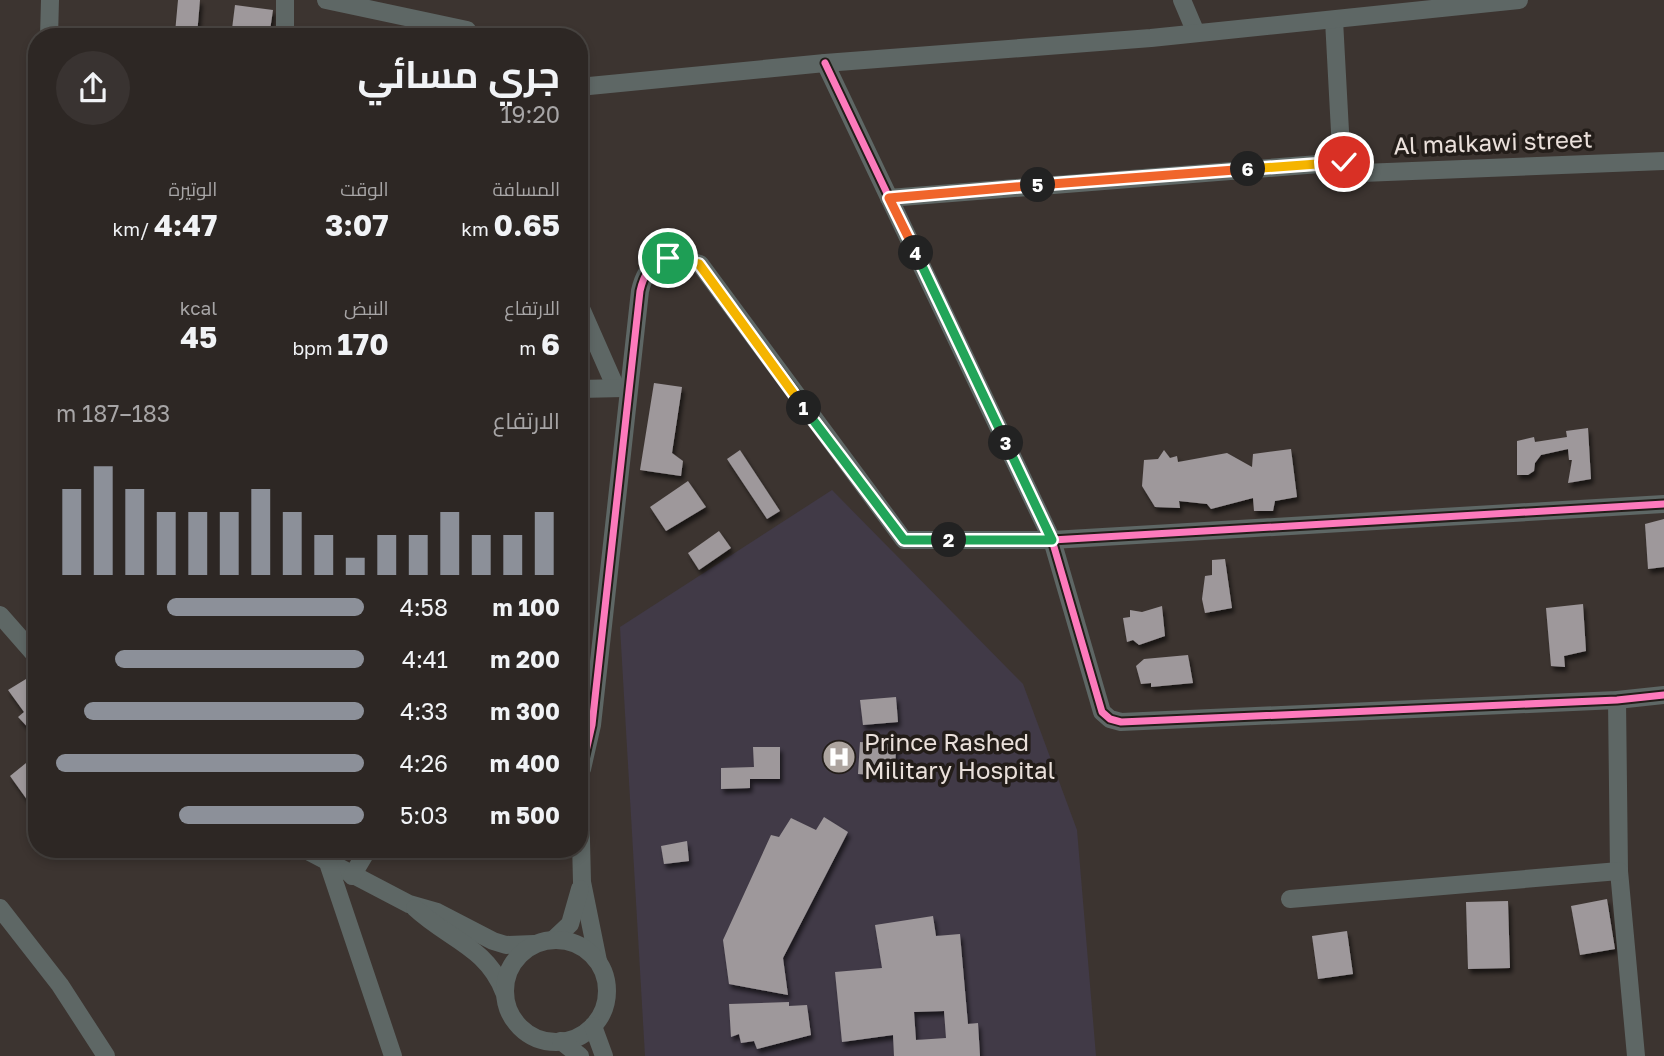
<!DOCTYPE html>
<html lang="ar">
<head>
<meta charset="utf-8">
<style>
	body { margin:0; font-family:"Golos Text",Cairo,sans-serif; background:#393331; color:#f1f3f6; direction:rtl; height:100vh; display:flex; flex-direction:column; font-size:26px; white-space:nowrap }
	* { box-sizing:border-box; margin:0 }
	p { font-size:23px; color:#a7a5a6 }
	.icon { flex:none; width:38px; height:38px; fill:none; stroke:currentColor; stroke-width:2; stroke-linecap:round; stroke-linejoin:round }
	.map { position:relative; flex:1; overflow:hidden; direction:ltr }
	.panel { position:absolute; left:28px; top:28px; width:560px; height:830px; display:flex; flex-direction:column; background:#2d2724; border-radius:28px; box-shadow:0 4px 10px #0003,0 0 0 2px #484441; direction:rtl }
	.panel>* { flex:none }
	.pin { position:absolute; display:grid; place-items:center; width:60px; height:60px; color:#fff; margin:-30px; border:4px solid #fff; border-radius:50%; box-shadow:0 2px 7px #0007 }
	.km { position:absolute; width:35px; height:35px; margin:-18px; border-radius:50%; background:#222; color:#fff; font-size:19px; line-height:35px; text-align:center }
	.round { display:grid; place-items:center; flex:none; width:74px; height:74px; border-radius:37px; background:#393331 }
	.headline { display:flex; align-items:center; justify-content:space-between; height:119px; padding:0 28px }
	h1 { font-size:38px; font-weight:700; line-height:52px }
	.metrics { display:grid; grid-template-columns:repeat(3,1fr); gap:10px; height:119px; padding:7px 28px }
	.metrics div { display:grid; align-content:center }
	.metrics b { font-size:30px; font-weight:700 }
	.metrics small { font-size:19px; font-weight:400 }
	.metrics p { font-size:19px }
	.chart { height:196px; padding:14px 28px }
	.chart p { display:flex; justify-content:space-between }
	.chart svg { width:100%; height:126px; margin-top:7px; stroke:#8c9099; stroke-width:6 }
	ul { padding:0 28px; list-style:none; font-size:23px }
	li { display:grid; grid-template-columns:112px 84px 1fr; align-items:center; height:52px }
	li i { height:18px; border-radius:9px; background:#8c9099 }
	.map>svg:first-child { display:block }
	.medical { fill:#413a47 }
	.building { fill:#9e989b; fill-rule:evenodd; filter:url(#shadow) }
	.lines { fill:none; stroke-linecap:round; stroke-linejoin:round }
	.minor { stroke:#5e6765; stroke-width:18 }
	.cycleway-casing { stroke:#231d19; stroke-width:11 }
	.cycleway { stroke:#fd7abc; stroke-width:7 }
	.split-1-casing { stroke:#fff; stroke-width:14 }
	.split-2-casing { stroke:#fff; stroke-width:14 }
	.split-3-casing { stroke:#fff; stroke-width:14 }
	.split-4-casing { stroke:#fff; stroke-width:14 }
	.split-5-casing { stroke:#fff; stroke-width:14 }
	.split-6-casing { stroke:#fff; stroke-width:14 }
	.split-7-casing { stroke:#fff; stroke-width:14 }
	.split-1 { stroke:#f5b400; stroke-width:9 }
	.split-2 { stroke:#22a559; stroke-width:9 }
	.split-3 { stroke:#22a559; stroke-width:9 }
	.split-4 { stroke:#22a559; stroke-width:9 }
	.split-5 { stroke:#f0652b; stroke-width:9 }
	.split-6 { stroke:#f0652b; stroke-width:9 }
	.split-7 { stroke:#f5b400; stroke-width:9 }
	.labels { text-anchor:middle; stroke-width:7; stroke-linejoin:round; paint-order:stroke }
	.street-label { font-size:24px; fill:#eae0db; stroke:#231d19 }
	.poi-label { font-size:24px; fill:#eae0db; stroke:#231d19; text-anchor:start }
</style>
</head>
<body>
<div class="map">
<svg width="1664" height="1056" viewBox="0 0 1664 1056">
	<defs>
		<filter id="shadow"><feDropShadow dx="2.5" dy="4.5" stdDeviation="2" flood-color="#0009"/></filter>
	</defs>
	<rect width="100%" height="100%" fill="#3c3430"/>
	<polygon class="medical" points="832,490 1023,684 1077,830 1096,1056 645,1056 620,627"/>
	<g class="building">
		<polygon points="178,0 200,0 197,35 175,33"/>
		<polygon points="235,5 273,10 269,37 231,37"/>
		<polygon points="654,383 682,387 672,453 683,461 681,476 640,470"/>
		<polygon points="1588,428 1591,479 1568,483 1572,460 1569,460 1568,449 1541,455 1535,463 1534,471 1528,475 1517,475 1517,441 1534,437 1535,442 1567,437 1566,431"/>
		<polygon points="1291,449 1297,497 1275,501 1273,511 1254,511 1253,498 1211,509 1207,504 1179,501 1180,508 1155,507 1142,486 1144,460 1158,459 1164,450 1170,458 1177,456 1178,462 1227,453 1252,467 1253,454"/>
		<polygon points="740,450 780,511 767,519 727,459"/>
		<polygon points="688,481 706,507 666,531 650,507"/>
		<polygon points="1664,519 1664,567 1648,569 1645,524"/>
		<polygon points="719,531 731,548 699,570 688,553"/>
		<polygon points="1225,559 1232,608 1205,613 1202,599 1205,576 1212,575 1212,560"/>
		<polygon points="1583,604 1586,651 1564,656 1565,667 1551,666 1546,608"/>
		<polygon points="1162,606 1165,636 1139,645 1133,640 1127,642 1123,618 1130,617 1130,610 1142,612"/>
		<polygon points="1188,655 1193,683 1151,687 1151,683 1141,684 1136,666 1144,659"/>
		<polygon points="26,679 37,694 37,737 18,717 24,712 8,690"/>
		<polygon points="896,697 898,722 863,725 860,700"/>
		<polygon points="860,742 896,744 895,776 858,774"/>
		<polygon points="753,747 780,747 780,779 750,779 750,788 721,789 721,768 754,767"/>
		<polygon points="31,759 37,765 37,791 28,801 10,776"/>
		<polygon points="824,817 848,832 783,958 788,995 729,984 723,940 771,835 779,837 791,818 816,830"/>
		<polygon points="687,841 689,861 664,864 661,846"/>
		<polygon points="1607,899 1615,949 1580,955 1571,906"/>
		<polygon points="1508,901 1510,968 1468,969 1466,902"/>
		<path d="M933,916L936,936L960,934L968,1024L978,1023L980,1056H894L893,1035L842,1042L835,972L882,968L875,925ZM944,1011L946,1038L916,1040L914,1012Z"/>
		<polygon points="1347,931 1353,974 1318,979 1312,936"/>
		<polygon points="789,1002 789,1006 807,1005 811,1035 757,1049 754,1041 741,1043 739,1034 731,1037 729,1004"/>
	</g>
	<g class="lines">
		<g class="minor">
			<polyline points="326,0 467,30"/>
			<polyline points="1182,0 1196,33"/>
			<path d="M1334,20L1341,150C1345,164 1349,168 1362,173L1664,161"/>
			<polyline points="49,37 50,0"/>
			<polyline points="285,37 285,0"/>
			<polyline points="825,63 1052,540 1102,712 1110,719 1121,722 1617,700 1664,695"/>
			<polyline points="579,87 825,63 1151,38 1519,0"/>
			<polyline points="889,198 1344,162"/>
			<polyline points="579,304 616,388"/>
			<polyline points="579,389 624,388"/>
			<polyline points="0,615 37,657"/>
			<polyline points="1617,700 1619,871 1636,1056"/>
			<polyline points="579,761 582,882 598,961"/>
			<path d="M582,769L592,725L640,291C648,256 668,254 700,264L904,540H1052L1664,504"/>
			<polyline points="304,849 409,904 437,912 493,941 506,945 534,944"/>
			<polyline points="328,863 393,1056"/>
			<polyline points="352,876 368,849"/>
			<polyline points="1290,899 1619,871"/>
			<polyline points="0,908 60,985 106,1056"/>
			<path d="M415,908C448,939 487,947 504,992"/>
			<polyline points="553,940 570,924 580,889"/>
			<circle cx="556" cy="991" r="51"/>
			<polyline points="593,1026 604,1056"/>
			<polyline points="561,1041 580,1056"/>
		</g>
		<defs>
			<g id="cycleway">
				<polyline points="825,63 1052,540 1102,712 1110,719 1121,722 1617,700 1664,695"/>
				<path d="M582,769L592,725L640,291C648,256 668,254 700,264L904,540H1052L1664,504"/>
			</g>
		</defs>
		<use href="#cycleway" class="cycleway-casing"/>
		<use href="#cycleway" class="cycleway"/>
	</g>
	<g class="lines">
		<defs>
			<polyline id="split-1" points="668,258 699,264 804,408"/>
			<polyline id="split-2" points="804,408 904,540 949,540"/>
			<polyline id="split-3" points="949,540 1052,540 1006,443"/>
			<polyline id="split-4" points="916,253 1006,443"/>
			<polyline id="split-5" points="916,253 889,198 1038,185"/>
			<polyline id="split-6" points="1038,185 1248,169"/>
			<polyline id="split-7" points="1248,169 1344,162"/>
		</defs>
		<use href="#split-1" class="split-1-casing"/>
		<use href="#split-2" class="split-2-casing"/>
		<use href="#split-3" class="split-3-casing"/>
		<use href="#split-4" class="split-4-casing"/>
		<use href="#split-5" class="split-5-casing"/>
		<use href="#split-6" class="split-6-casing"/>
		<use href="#split-7" class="split-7-casing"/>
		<use href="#split-1" class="split-1"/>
		<use href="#split-2" class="split-2"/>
		<use href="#split-3" class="split-3"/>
		<use href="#split-4" class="split-4"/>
		<use href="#split-5" class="split-5"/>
		<use href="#split-6" class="split-6"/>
		<use href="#split-7" class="split-7"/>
	</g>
	<defs>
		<symbol id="hospital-disc" viewBox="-11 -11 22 22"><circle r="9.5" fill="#ada49f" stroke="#231d19"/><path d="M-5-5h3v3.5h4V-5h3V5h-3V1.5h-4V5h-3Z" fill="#fff"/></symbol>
	</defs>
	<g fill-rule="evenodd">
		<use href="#hospital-disc" x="820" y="738" width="38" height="38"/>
	</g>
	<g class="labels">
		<g class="street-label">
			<text transform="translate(1493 143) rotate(-2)" y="8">Al malkawi street</text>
		</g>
		<g class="poi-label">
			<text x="864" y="751">Prince Rashed<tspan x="864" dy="28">Military Hospital</tspan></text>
		</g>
	</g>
</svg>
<div class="pin" style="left:668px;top:258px;background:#1e9e55"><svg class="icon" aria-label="arrive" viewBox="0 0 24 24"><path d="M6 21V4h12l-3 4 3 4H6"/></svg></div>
<div class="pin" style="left:1344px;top:162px;background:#d93025"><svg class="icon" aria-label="check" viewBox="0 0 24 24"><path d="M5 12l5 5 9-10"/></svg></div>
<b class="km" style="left:804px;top:408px">1</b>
<b class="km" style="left:949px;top:540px">2</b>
<b class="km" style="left:1006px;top:443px">3</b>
<b class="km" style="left:916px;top:253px">4</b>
<b class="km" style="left:1038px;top:185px">5</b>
<b class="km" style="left:1248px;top:169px">6</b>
<section class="panel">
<div class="headline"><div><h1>جري مسائي</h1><p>19:20</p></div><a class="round"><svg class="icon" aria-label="share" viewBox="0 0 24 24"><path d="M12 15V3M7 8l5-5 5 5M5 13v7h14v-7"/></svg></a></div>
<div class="metrics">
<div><p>المسافة</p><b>0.65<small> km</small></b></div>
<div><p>الوقت</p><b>3:07</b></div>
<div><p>الوتيرة</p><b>4:47<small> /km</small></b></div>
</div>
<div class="metrics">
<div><p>الارتفاع</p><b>6<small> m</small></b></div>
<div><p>النبض</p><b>170<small> bpm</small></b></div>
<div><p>kcal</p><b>45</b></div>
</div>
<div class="chart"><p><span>الارتفاع</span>183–187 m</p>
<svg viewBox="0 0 160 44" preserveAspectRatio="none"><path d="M5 44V14M15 44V6M25 44V14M35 44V22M45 44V22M55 44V22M65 44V14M75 44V22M85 44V30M95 44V38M105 44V30M115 44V30M125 44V22M135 44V30M145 44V30M155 44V22"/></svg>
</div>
<ul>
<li><b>100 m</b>4:58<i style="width:64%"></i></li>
<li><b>200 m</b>4:41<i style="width:81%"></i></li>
<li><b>300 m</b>4:33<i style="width:91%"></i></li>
<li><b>400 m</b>4:26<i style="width:100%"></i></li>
<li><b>500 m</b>5:03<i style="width:60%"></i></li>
</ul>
</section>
</div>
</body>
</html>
